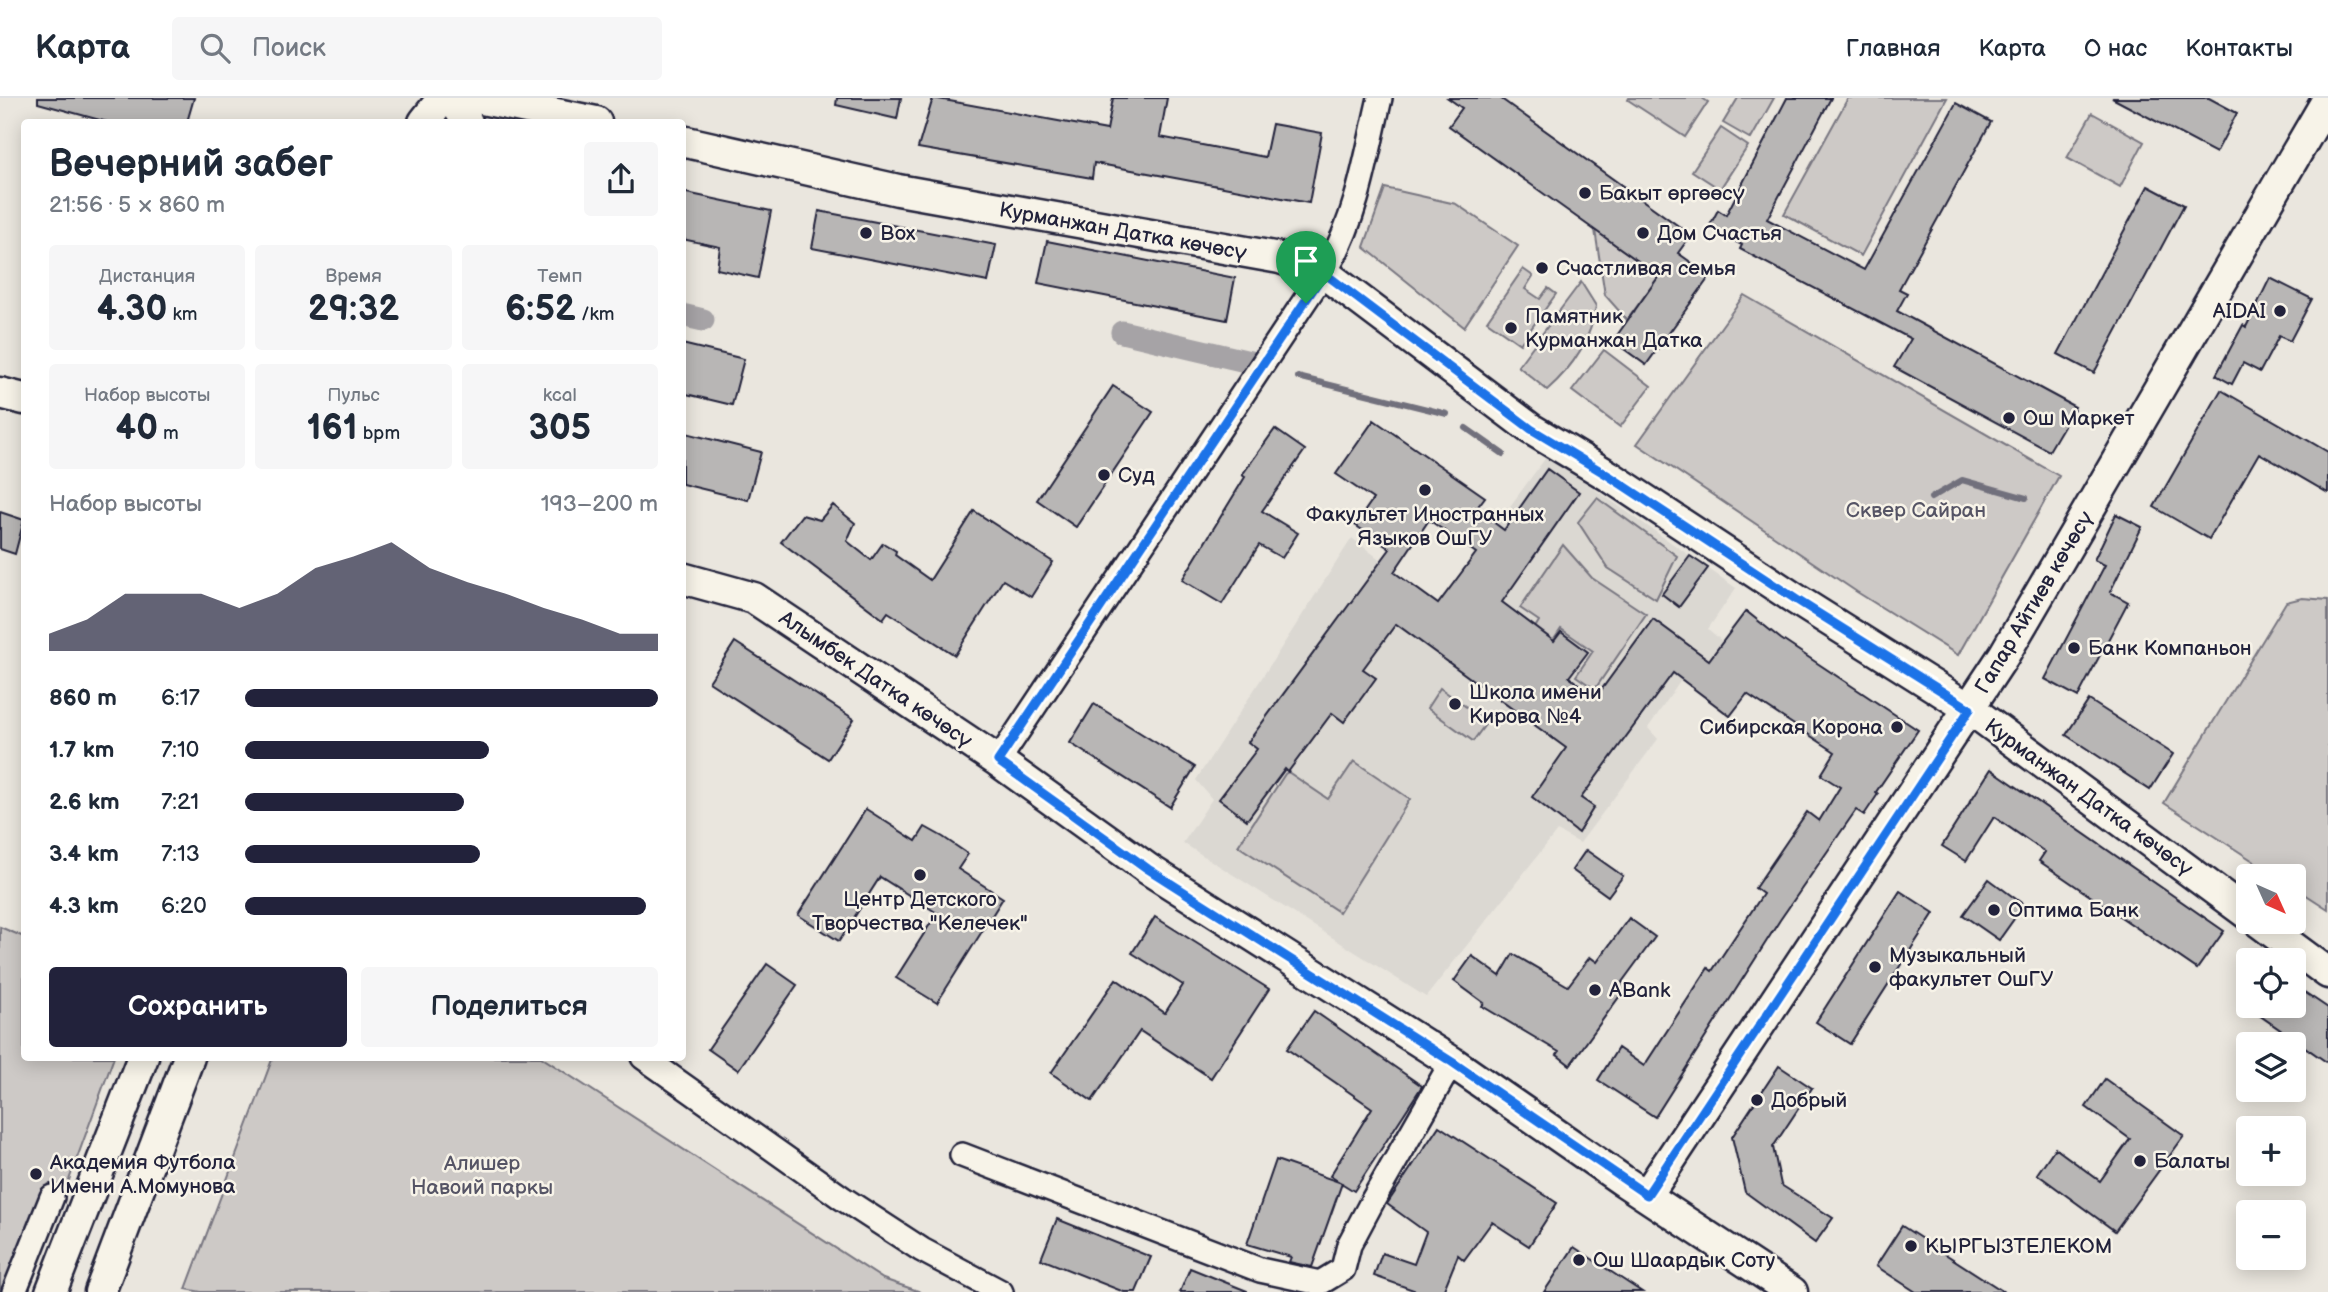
<!DOCTYPE html>
<html lang="ru">
<head>
<meta charset="utf-8">
<style>
	body { margin:0; font-family:"Balsamiq Sans",sans-serif; background:#f6f6f7; color:#1f2937; height:100vh; display:flex; flex-direction:column; font-size:26px; white-space:nowrap }
	* { box-sizing:border-box; margin:0 }
	p { font-size:23px; color:#747a83 }
	.icon { flex:none; width:38px; height:38px; fill:none; stroke:currentColor; stroke-width:2; stroke-linecap:round; stroke-linejoin:round }
	.map { position:relative; flex:1; overflow:hidden }
	.sheet { position:absolute; left:21px; top:21px; width:665px; height:942px; display:flex; flex-direction:column; background:#fff; border-radius:7px; box-shadow:0 4px 18px #0003 }
	.sheet>* { flex:none }
	.needle { width:46px; rotate:135deg }
	.fabs { position:absolute; left:2236px; top:766px; display:grid; gap:14px }
	.fabs a { display:grid; place-items:center; width:70px; height:70px; border-radius:7px; background:#fff; box-shadow:0 4px 18px #0003; font-size:35px }
	.pin { position:absolute; display:grid; place-items:center; width:60px; height:60px; color:#fff; margin:-72px -30px; border-radius:50% 50% 50% 0; rotate:-45deg; box-shadow:0 0 7px #0007 }
	.pin .icon { rotate:45deg }
	.round { display:grid; place-items:center; flex:none; width:74px; height:74px; border-radius:7px; background:#f6f6f7 }
	.summary { display:flex; align-items:center; justify-content:space-between; height:119px; padding:0 28px }
	h1 { font-size:38px; font-weight:700; line-height:52px }
	.stats { display:grid; grid-template-columns:repeat(3,1fr); gap:10px; height:119px; padding:7px 28px }
	.stats div { display:grid; align-content:center; border-radius:7px; background:#f6f6f7; text-align:center }
	.stats b { font-size:35px; font-weight:700 }
	.stats small { font-size:19px; font-weight:400 }
	.stats p { font-size:19px }
	.chart { height:196px; padding:14px 28px }
	.chart p { display:flex; justify-content:space-between }
	.chart svg { width:100%; height:126px; margin-top:7px; fill:#22223b; opacity:.7 }
	.button { display:flex; gap:14px; margin-top:auto; padding:14px 28px }
	.button a { flex:1; height:80px; border-radius:7px; background:#22223b; color:#fff; font-size:28px; font-weight:700; line-height:80px; text-align:center }
	.button a+a { background:#f6f6f7; color:#1f2937 }
	ul { padding:0 28px; list-style:none; font-size:23px }
	li { display:grid; grid-template-columns:112px 84px 1fr; align-items:center; height:52px }
	li i { height:18px; border-radius:9px; background:#22223b }
	header { display:flex; align-items:center; gap:42px; box-sizing:border-box; height:98px; padding:0 35px; background:#fff; border-bottom:2px solid #e0e1e3 }
	header strong { font-size:33px }
	nav { display:flex; gap:38px; margin-inline-start:auto; font-size:24px }
	.search { width:490px; height:63px; background:#f6f6f7; display:flex; align-items:center; gap:18px; box-sizing:border-box; padding:0 24px; border-radius:7px; color:#747a83; font-size:26px }
	.map>svg:first-child { display:block }
	.built { fill:#dbd8d2 }
	.green { fill:#cdc9c6; stroke:#787680; stroke-width:2 }
	.lines { fill:none; stroke-linecap:round; stroke-linejoin:round }
	.stream { stroke:#716f7b; stroke-width:6 }
	.canal { stroke:#a6a3a6; stroke-width:23 }
	.building { fill:#b8b6b5; stroke:#22223b; stroke-width:2; fill-rule:evenodd }
	.minor-casing { stroke:#22223b; stroke-width:28 }
	.major-casing { stroke:#22223b; stroke-width:35 }
	.minor { stroke:#f7f3e8; stroke-width:23 }
	.major { stroke:#f7f3e8; stroke-width:30 }
	.route-casing { stroke:#fff; stroke-width:14 }
	.route { stroke:#1a73e8; stroke-width:9 }
	.poi-dot { fill:#22223b; stroke:#f7f3e8; stroke-width:2.5 }
	.labels { text-anchor:middle; stroke-width:5; stroke-linejoin:round; paint-order:stroke }
	.poi-label { font-size:21px; fill:#22223b; stroke:#f7f3e8; text-anchor:start }
	.street-label { font-size:21px; fill:#22223b; stroke:#f7f3e8 }
	.park-label { font-size:21px; fill:#555465; stroke:#f7f3e8 }
</style>
</head>
<body>
<header>
<strong>Карта</strong>
<div class="search"><svg class="icon" aria-label="search" viewBox="0 0 24 24"><circle cx="10" cy="10" r="6"/><path d="M15 15l6 6"/></svg>Поиск</div>
<nav><a>Главная</a><a>Карта</a><a>О нас</a><a>Контакты</a></nav>
</header>
<div class="map">
<svg width="2328" height="1194" viewBox="0 0 2328 1194">
	<rect width="100%" height="100%" fill="#eae6de"/>
	<filter id="ink" filterUnits="userSpaceOnUse"><feTurbulence type="fractalNoise" baseFrequency=".0143" numOctaves="2"/><feDisplacementMap in="SourceGraphic" scale="14" xChannelSelector="R" yChannelSelector="G"/><feConvolveMatrix kernelMatrix="1 2 1 2 8 2 1 2 1" color-interpolation-filters="sRGB"/></filter>
	<g filter="url(#ink)">
		<polygon class="built" points="1547,358 1736,490 1708,531 1723,544 1696,581 1686,575 1648,630 1658,641 1580,745 1557,733 1426,899 1183,745 1212,701 1196,682 1352,440 1438,506"/>
		<g class="green">
			<polygon points="1629,0 1702,0 1708,4 1685,39 1628,2"/>
			<polygon points="1738,0 1774,0 1751,41 1723,25"/>
			<polygon points="1848,0 1947,0 1861,158 1784,116"/>
			<polygon points="2092,15 2144,44 2120,89 2067,60"/>
			<polygon points="1721,30 1748,48 1720,91 1692,73"/>
			<polygon points="1385,90 1456,106 1518,148 1464,229 1364,149"/>
			<polygon points="1595,132 1659,178 1627,222 1605,197"/>
			<polygon points="1523,171 1533,178 1525,191 1540,201 1548,190 1556,196 1520,246 1487,223"/>
			<path d="M1581,184L1596,208C1591,241 1572,270 1547,292L1518,268Z"/>
			<polygon points="1744,197 2059,378 1958,557 1857,494 1637,346"/>
			<polygon points="1604,252 1651,288 1620,329 1572,293"/>
			<polygon points="1597,400 1677,458 1656,501 1608,470 1578,424"/>
			<polygon points="1563,447 1592,480 1646,516 1595,591 1576,578 1593,553 1561,531 1545,555 1527,543 1539,523 1520,510"/>
			<polygon points="2302,500 2328,502 2328,811 2294,789 2294,779 2278,779 2164,705 2286,504"/>
			<polygon points="1440,590 1487,624 1473,643 1427,610"/>
			<polygon points="1354,663 1410,701 1339,814 1238,748 1285,676 1288,674 1328,701"/>
			<polygon points="0,829 24,839 24,959 114,959 28,1194 0,1194"/>
			<polygon points="273,959 541,959 883,1181 921,1194 201,1194 186,1191"/>
		</g>
		<g class="lines">
			<g class="stream">
				<polyline points="1298,279 1447,316"/>
				<polyline points="1466,330 1503,356"/>
				<polyline points="1931,400 1962,382 2026,400"/>
			</g>
			<g class="canal">
				<polyline points="682,217 703,222"/>
				<polyline points="1122,234 1254,265"/>
			</g>
		</g>
		<g class="building">
			<polygon points="38,0 194,0 187,24 107,24 38,5"/>
			<polygon points="837,0 901,0 897,21 836,7"/>
			<polygon points="933,0 1107,32 1113,0 1167,0 1160,39 1265,59 1272,26 1322,35 1309,105 1094,65 1092,80 918,50"/>
			<polygon points="1448,0 1500,0 1691,137 1678,155 1710,178 1646,267 1613,243 1659,178 1449,28 1462,10"/>
			<polygon points="1787,0 1831,0 1767,121 1864,172 1956,5 1991,24 1899,191 1907,195 1897,213 2075,309 2049,353 1894,269 1911,241 1740,151 1742,147 1709,129 1718,112 1726,117"/>
			<polygon points="2112,0 2209,0 2237,15 2216,55"/>
			<polygon points="2148,88 2184,107 2094,275 2058,256"/>
			<polygon points="682,94 771,113 758,180 717,171 720,149 682,141"/>
			<polygon points="819,113 996,147 988,184 812,150"/>
			<polygon points="1047,143 1235,180 1227,222 1038,185"/>
			<polygon points="2270,180 2312,201 2290,243 2279,238 2260,274 2243,265 2232,286 2216,277 2243,227 2246,229"/>
			<polygon points="682,246 744,261 732,307 682,295"/>
			<polygon points="1113,288 1153,314 1076,429 1037,402"/>
			<polygon points="2221,292 2328,354 2328,395 2259,355 2209,441 2154,409"/>
			<path d="M1374,322L1485,399L1476,411L1504,432L1547,371L1579,394L1502,504L1554,543L1561,534L1588,554L1569,579L1596,599L1653,521L1709,562L1746,513L1781,541L1918,632L1876,694L1878,696L1864,717L1856,712L1780,822L1655,1019L1598,982L1618,950L1644,968L1708,870L1712,873L1763,796L1755,790L1807,714L1819,723L1840,689L1821,677L1835,654L1747,596L1730,618L1673,575L1581,700L1594,709L1578,735L1532,699L1566,650L1396,526L1363,571L1376,580L1344,624L1332,615L1288,674L1285,671L1247,722L1219,701L1257,651L1248,644L1390,451L1355,427L1373,401L1336,376ZM1429,422L1476,455L1438,506L1394,474Z"/>
			<polygon points="1275,331 1305,352 1262,413 1298,435 1282,460 1259,447 1222,506 1182,482 1245,379 1242,377"/>
			<polygon points="682,334 761,354 748,402 682,386"/>
			<polygon points="833,407 855,425 847,443 871,462 883,445 896,453 895,457 930,482 974,413 1053,464 1031,499 1003,482 955,557 888,514 883,521 781,444 802,417 820,422"/>
			<polygon points="0,414 24,422 15,456 0,451"/>
			<polygon points="2116,416 2142,429 2110,494 2128,504 2078,599 2045,581 2105,467 2094,462"/>
			<polygon points="1690,458 1708,470 1679,509 1662,496"/>
			<polygon points="735,544 854,621 828,661 709,584"/>
			<polygon points="2089,602 2173,656 2150,692 2066,637"/>
			<polygon points="1094,606 1195,669 1170,709 1070,645"/>
			<polygon points="1991,671 2224,833 2197,871 2039,763 2045,754 1994,719 1966,763 1942,748"/>
			<polygon points="866,711 916,743 925,729 943,739 968,756 958,771 1003,800 937,905 896,880 937,815 880,779 839,843 798,817"/>
			<polygon points="1586,752 1623,778 1608,798 1572,772"/>
			<polygon points="1989,781 2024,807 1999,842 1963,817"/>
			<polygon points="1900,793 1934,815 1850,946 1816,924"/>
			<polygon points="1155,819 1269,891 1211,980 1140,933 1092,1003 1051,975 1116,881 1165,915 1183,887 1132,855"/>
			<polygon points="1629,820 1655,839 1622,884 1627,888 1570,967 1557,957 1559,954 1482,908 1484,905 1454,883 1472,858 1500,878 1513,856 1568,888 1590,859 1597,864"/>
			<polygon points="767,866 797,887 738,972 708,951"/>
			<polygon points="2294,887 2328,910 2328,965 2246,908 2294,908"/>
			<polygon points="1314,913 1422,988 1354,1093 1330,1078 1372,1010 1287,951"/>
			<polygon points="1779,968 1812,990 1773,1049 1781,1087 1833,1120 1815,1145 1745,1094 1732,1039"/>
			<polygon points="2105,981 2184,1038 2115,1133 2037,1076 2055,1050 2100,1083 2130,1041 2086,1009"/>
			<polygon points="1439,1028 1557,1105 1529,1148 1492,1124 1464,1162 1458,1157 1443,1194 1419,1194 1374,1178 1382,1155 1414,1166 1426,1134 1387,1106"/>
			<polygon points="1276,1062 1342,1085 1312,1169 1289,1164 1291,1159 1247,1146"/>
			<polygon points="1057,1121 1151,1159 1136,1194 1124,1194 1041,1161"/>
			<polygon points="1902,1128 2004,1194 1916,1194 1876,1168"/>
			<polygon points="1574,1149 1613,1175 1642,1194 1544,1194"/>
			<polygon points="1190,1170 1247,1193 1247,1194 1180,1194"/>
		</g>
		<g class="lines">
			<defs>
				<g id="minor">
					<path d="M998,663L1330,165C1358,116 1367,55 1380,0"/>
					<polyline points="643,959 842,1100 922,1152 1001,1194"/>
					<polyline points="962,1057 1260,1172 1320,1185 1343,1171 1349,1147 1373,1102 1452,964"/>
					<polyline points="14,1194 52,1099"/>
				</g>
				<g id="major">
					<polyline points="453,0 467,24"/>
					<polyline points="477,0 596,24"/>
					<polyline points="424,24 443,0"/>
					<polyline points="682,43 898,92 1280,160 1324,175 1531,331 1609,378 1797,502 1970,611 2249,817"/>
					<polyline points="0,295 24,301"/>
					<polyline points="682,480 754,500 998,663 1148,771 1452,964 1622,1082 1792,1194"/>
					<polyline points="2259,824 2328,875"/>
					<polyline points="1647,1097 2004,557 2328,1"/>
					<polyline points="51,1194 143,959"/>
					<polyline points="100,1194 189,959"/>
				</g>
			</defs>
			<use href="#minor" class="minor-casing"/>
			<use href="#major" class="major-casing"/>
			<use href="#minor" class="minor"/>
			<use href="#major" class="major"/>
		</g>
	</g>
	<g class="lines" filter="url(#ink)">
		<defs>
			<polygon id="route" points="1324,175 1531,331 1609,378 1797,502 1970,611 1647,1097 1452,964 1148,771 998,663"/>
		</defs>
		<use href="#route" class="route-casing"/>
		<use href="#route" class="route"/>
	</g>
	<g class="poi-dot">
		<circle cx="1585" cy="95" r="7"/>
		<circle cx="866" cy="135" r="7"/>
		<circle cx="1643" cy="135" r="7"/>
		<circle cx="1542" cy="170" r="7"/>
		<circle cx="2280" cy="213" r="7"/>
		<circle cx="1511" cy="230" r="7"/>
		<circle cx="2009" cy="320" r="7"/>
		<circle cx="1104" cy="377" r="7"/>
		<circle cx="1425" cy="392" r="7"/>
		<circle cx="2074" cy="550" r="7"/>
		<circle cx="1455" cy="606" r="7"/>
		<circle cx="1897" cy="629" r="7"/>
		<circle cx="920" cy="777" r="7"/>
		<circle cx="1994" cy="812" r="7"/>
		<circle cx="1875" cy="869" r="7"/>
		<circle cx="1595" cy="892" r="7"/>
		<circle cx="1757" cy="1002" r="7"/>
		<circle cx="2140" cy="1063" r="7"/>
		<circle cx="36" cy="1076" r="7"/>
		<circle cx="1911" cy="1148" r="7"/>
		<circle cx="1579" cy="1162" r="7"/>
	</g>
	<g class="labels">
		<g class="poi-label">
			<text x="1599" y="102">Бакыт өргөөсү</text>
			<text x="880" y="142">Box</text>
			<text x="1657" y="142">Дом Счастья</text>
			<text x="1556" y="177">Счастливая семья</text>
			<text x="2266" y="220" text-anchor="end">AIDAI</text>
			<text x="1525" y="225">Памятник<tspan x="1525" dy="24">Курманжан Датка</tspan></text>
			<text x="2023" y="327">Ош Маркет</text>
			<text x="1118" y="384">Суд</text>
			<text x="1425" y="423" text-anchor="middle">Факультет Иностранных<tspan x="1425" dy="24">Языков ОшГУ</tspan></text>
			<text x="2088" y="557">Банк Компаньон</text>
			<text x="1469" y="601">Школа имени<tspan x="1469" dy="24">Кирова №4</tspan></text>
			<text x="1883" y="636" text-anchor="end">Сибирская Корона</text>
			<text x="920" y="808" text-anchor="middle">Центр Детского<tspan x="920" dy="24">Творчества "Келечек"</tspan></text>
			<text x="2008" y="819">Оптима Банк</text>
			<text x="1889" y="864">Музыкальный<tspan x="1889" dy="24">факультет ОшГУ</tspan></text>
			<text x="1609" y="899">ABank</text>
			<text x="1771" y="1009">Добрый</text>
			<text x="2154" y="1070">Балаты</text>
			<text x="50" y="1071">Академия Футбола<tspan x="50" dy="24">Имени А.Момунова</tspan></text>
			<text x="1925" y="1155">КЫРГЫЗТЕЛЕКОМ</text>
			<text x="1593" y="1169">Ош Шаардык Соту</text>
		</g>
		<g class="street-label">
			<text transform="translate(1123 133) rotate(10)" y="7">Курманжан Датка көчөсү</text>
			<text transform="translate(2034 504) rotate(-59)" y="7">Гапар Айтиев көчөсү</text>
			<text transform="translate(876 581) rotate(34)" y="7">Алымбек Датка көчөсү</text>
			<text transform="translate(2089 699) rotate(36)" y="7">Курманжан Датка көчөсү</text>
		</g>
		<g class="park-label">
			<text x="1916" y="419">Сквер Сайран</text>
			<text x="482" y="1072">Алишер<tspan x="482" dy="24">Навоий паркы</tspan></text>
		</g>
	</g>
</svg>
<div class="fabs">
<a><svg class="needle" viewBox="-14 -14 28 28"><path d="M0-13l5 13h-10z" fill="#e53935"/><path d="M0 13l5-13h-10z" fill="#747a83"/></svg></a>
<a><svg class="icon" aria-label="locate" viewBox="0 0 24 24"><circle cx="12" cy="12" r="6"/><path d="M12 2v4M12 18v4M2 12h4M18 12h4"/></svg></a>
<a><svg class="icon" aria-label="layers" viewBox="0 0 24 24"><path d="M12 4l9 5-9 5-9-5zM3 14l9 5 9-5"/></svg></a>
<a>+</a>
<a>−</a>
</div>
<div class="pin" style="left:1306px;top:205px;background:#1e9e55"><svg class="icon" aria-label="arrive" viewBox="0 0 24 24"><path d="M6 21V4h12l-3 4 3 4H6"/></svg></div>
<section class="sheet">
<div class="summary"><div><h1>Вечерний забег</h1><p>21:56 · 5 × 860 m</p></div><a class="round"><svg class="icon" aria-label="share" viewBox="0 0 24 24"><path d="M12 15V3M7 8l5-5 5 5M5 13v7h14v-7"/></svg></a></div>
<div class="stats">
<div><p>Дистанция</p><b>4.30<small> km</small></b></div>
<div><p>Время</p><b>29:32</b></div>
<div><p>Темп</p><b>6:52<small> /km</small></b></div>
</div>
<div class="stats">
<div><p>Набор высоты</p><b>40<small> m</small></b></div>
<div><p>Пульс</p><b>161<small> bpm</small></b></div>
<div><p>kcal</p><b>305</b></div>
</div>
<div class="chart"><p><span>Набор высоты</span>193–200 m</p>
<svg viewBox="0 0 160 44" preserveAspectRatio="none"><path d="M0 44V38L10 33L20 24L30 24L40 24L50 29L60 24L70 15L80 11L90 6L100 15L110 20L120 24L130 29L140 33L150 38L160 38V44z"/></svg>
</div>
<ul>
<li><b>860 m</b>6:17<i style="width:100%"></i></li>
<li><b>1.7 km</b>7:10<i style="width:59%"></i></li>
<li><b>2.6 km</b>7:21<i style="width:53%"></i></li>
<li><b>3.4 km</b>7:13<i style="width:57%"></i></li>
<li><b>4.3 km</b>6:20<i style="width:97%"></i></li>
</ul>
<div class="button"><a>Сохранить</a><a>Поделиться</a></div>
</section>
</div>
</body>
</html>
